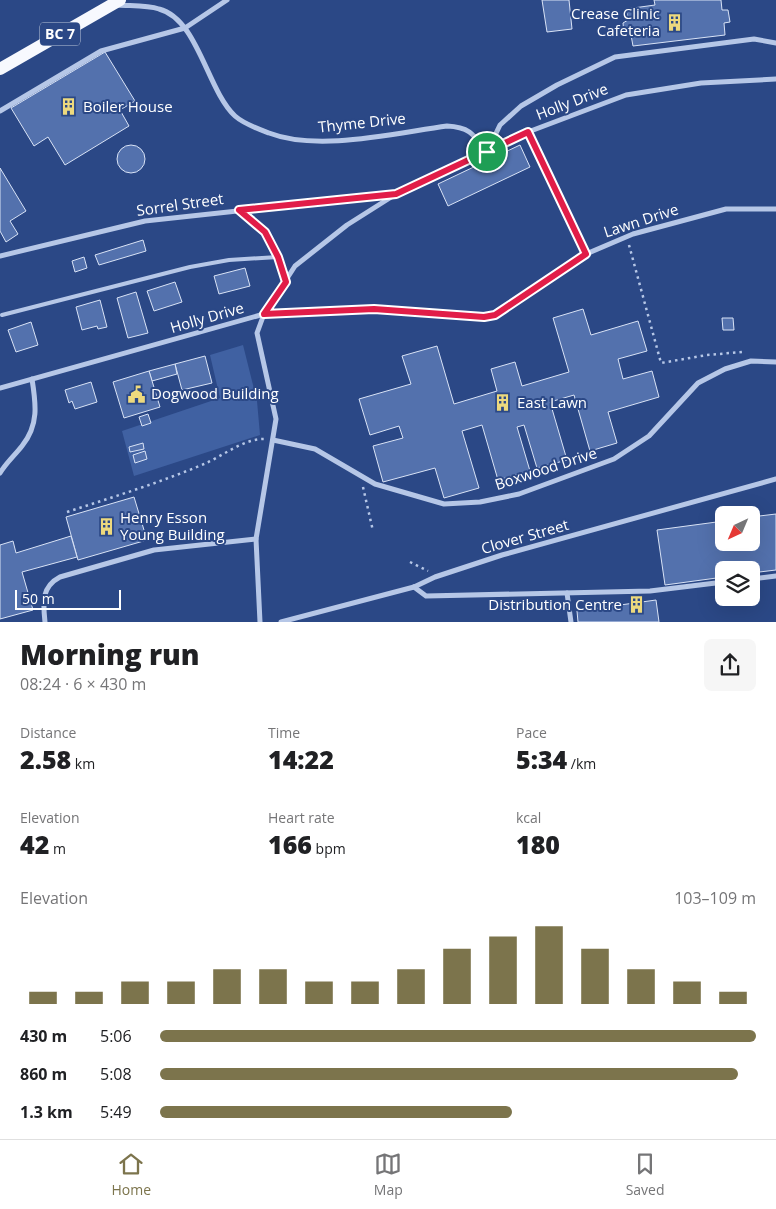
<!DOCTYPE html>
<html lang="en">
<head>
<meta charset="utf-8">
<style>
	body { margin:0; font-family:"Open Sans",sans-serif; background:#f6f6f6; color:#202124; height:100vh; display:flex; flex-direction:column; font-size:19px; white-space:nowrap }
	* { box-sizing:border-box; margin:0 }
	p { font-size:16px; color:#757577 }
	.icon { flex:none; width:28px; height:28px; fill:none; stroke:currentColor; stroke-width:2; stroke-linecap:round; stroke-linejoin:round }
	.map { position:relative; height:622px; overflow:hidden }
	.side { display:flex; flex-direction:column; background:#fff; flex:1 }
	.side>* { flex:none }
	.needle { width:32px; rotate:224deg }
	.controls { position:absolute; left:715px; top:506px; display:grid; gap:10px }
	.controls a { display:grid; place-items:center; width:45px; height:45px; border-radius:8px; background:#fff; box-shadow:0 5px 20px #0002; font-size:25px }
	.scale { position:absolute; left:15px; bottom:12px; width:106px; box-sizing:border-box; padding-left:5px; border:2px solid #fff; border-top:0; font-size:14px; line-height:18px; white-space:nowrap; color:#fff; -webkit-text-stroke:4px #2b4886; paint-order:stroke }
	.pin { position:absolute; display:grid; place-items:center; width:42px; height:42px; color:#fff; margin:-21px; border:2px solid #fff; border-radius:50%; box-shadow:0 1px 5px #0007 }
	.round { display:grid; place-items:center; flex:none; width:52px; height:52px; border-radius:8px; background:#f6f6f6 }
	.summary { display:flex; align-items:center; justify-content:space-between; height:85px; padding:0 20px }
	h1 { font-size:28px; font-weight:800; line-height:38px }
	.metrics { display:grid; grid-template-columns:repeat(3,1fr); gap:8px; height:85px; padding:5px 20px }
	.metrics div { display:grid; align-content:center }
	.metrics b { font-size:25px; font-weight:800 }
	.metrics small { font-size:14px; font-weight:400 }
	.metrics p { font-size:14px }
	.chart { height:140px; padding:10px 20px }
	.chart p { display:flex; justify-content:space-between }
	.chart svg { width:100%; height:90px; margin-top:5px; stroke:#7c744c; stroke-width:6 }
	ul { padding:0 20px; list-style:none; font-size:16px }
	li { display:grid; grid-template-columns:80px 60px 1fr; align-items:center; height:38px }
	li i { height:12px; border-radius:6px; background:#7c744c }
	.tabs { display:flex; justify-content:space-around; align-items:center; height:70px; border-top:1px solid #e0e0e0; background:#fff; font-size:14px; color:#757577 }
	.tabs a { display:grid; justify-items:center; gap:2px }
	.tabs .on { color:#7c744c }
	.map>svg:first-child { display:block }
	.green { fill:#4061a2 }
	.building { fill:#5371ad; stroke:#d9e3f6 }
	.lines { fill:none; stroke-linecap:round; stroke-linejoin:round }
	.path { stroke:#b6c7e7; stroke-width:2.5; stroke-dasharray:2.5 4; stroke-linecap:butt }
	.service { stroke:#b6c7e7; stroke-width:4 }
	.minor { stroke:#b6c7e7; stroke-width:5 }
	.primary { stroke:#f7f9fe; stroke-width:12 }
	.route-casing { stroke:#fff; stroke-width:10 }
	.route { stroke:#e11d48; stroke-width:6 }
	.labels { text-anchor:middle; stroke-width:4; stroke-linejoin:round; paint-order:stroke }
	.shield { fill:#2b4886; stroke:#bfc8db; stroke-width:1 }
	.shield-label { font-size:14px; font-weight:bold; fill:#fff }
	.poi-label { font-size:15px; fill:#fff; stroke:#2b4886; text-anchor:start }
	.street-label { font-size:15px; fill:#fff; stroke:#2b4886 }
</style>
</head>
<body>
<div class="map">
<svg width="776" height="622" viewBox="0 0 776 622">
	<rect width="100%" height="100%" fill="#2b4886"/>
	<polygon class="green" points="243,345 257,401 260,435 134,476 122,431 220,398 210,355"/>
	<g class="building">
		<polygon points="542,0 569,0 572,29 547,32"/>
		<polygon points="654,0 721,0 722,10 728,10 730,22 724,23 725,35 633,46 631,35 624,36 623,23 628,20 626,9 655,5"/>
		<polygon points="105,52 135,101 120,110 129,126 65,165 48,137 34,146 11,108"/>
		<polygon points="520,145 530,167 448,206 438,184"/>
		<circle cx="131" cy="159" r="14"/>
		<polygon points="0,168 26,211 10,221 18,234 6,242 0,231"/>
		<polygon points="143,240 146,251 99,265 95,255"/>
		<polygon points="84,257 87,268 75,272 72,261"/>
		<polygon points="245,268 250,286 219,294 214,276"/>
		<polygon points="175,282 182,302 154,311 147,291"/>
		<polygon points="136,292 148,333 128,338 117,298"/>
		<polygon points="100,300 107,327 98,329 97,326 82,330 76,307"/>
		<polygon points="583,309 591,335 638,321 647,351 618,359 623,379 652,371 659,397 608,412 617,443 590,451 574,395 550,402 567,460 537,468 524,425 517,427 530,471 498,480 482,425 462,431 479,488 444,498 435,468 383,482 373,446 403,438 399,426 370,435 359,399 411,384 402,356 437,346 454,404 497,391 491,369 515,362 522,386 569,372 553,318"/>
		<polygon points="722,318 733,318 734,330 723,330"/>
		<polygon points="31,322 38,345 16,352 8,330"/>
		<polygon points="205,356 212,383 182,390 175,364"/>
		<polygon points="175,364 177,374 152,381 149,371"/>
		<polygon points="149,371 160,407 124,418 113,382"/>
		<polygon points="91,382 97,402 75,409 72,401 69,403 65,390"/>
		<polygon points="148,414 151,423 142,426 139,417"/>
		<polygon points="143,443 144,449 130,452 129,447"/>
		<polygon points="145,451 147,459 135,463 133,455"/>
		<polygon points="134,497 147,540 78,560 66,517"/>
		<polygon points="776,514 776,570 751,573 751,570 724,570 724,577 665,585 657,530 724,521 724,542 751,542 751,517"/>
		<polygon points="71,536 77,557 22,572 33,610 0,619 0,545 13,541 16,553"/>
		<polygon points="656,600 659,622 578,622 577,611"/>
	</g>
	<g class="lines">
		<g class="path">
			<polyline points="532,140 582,245"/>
			<polyline points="629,245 661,363 707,355 742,352 744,355"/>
			<polyline points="363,487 373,531"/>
			<path d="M67,512C113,497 159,483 204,464C223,456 243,439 264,439"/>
			<polyline points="410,562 428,571"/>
		</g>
		<polyline class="service" points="2,315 190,267 229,260 278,257"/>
		<g class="minor">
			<path d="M118,5C131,6 147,5 159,9C198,19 207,90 235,116C244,124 258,129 269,133C318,152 395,133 447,126C470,127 474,135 487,152L500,125L521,106L557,85L615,57L754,39L776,43"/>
			<polyline points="0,111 101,51 185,28 227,0"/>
			<path d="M239,210C268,234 276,245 286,282"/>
			<polyline points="0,256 145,221 393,194"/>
			<polyline points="0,388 264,314 295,266 347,225 396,194 528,132 626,95 701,83 776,79"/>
			<polyline points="273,440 315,449 375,484 444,504 480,502 519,494 614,459 649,436 698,383 725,369 751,361 776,362"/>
			<path d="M0,473C6,463 15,455 22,446C39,425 36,404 32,379"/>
			<polyline points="751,579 776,576"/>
			<polyline points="414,587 426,596 650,591 724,582"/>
			<polyline points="567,593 571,622"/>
			<path d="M45,622C43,603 41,587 60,577L154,550L256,539"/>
			<polyline points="260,622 256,539 276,419 257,333 264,314 374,309 461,317 495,315 586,254 633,234 726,209 776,209"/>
			<polyline points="281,622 414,587 435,577 502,555 776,479"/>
		</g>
		<polyline class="primary" points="0,69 120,0"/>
	</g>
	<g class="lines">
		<defs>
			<polygon id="route" points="528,132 586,254 504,309 495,315 484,317 374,309 264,314 286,282 278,257 265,232 239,210 396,194"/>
		</defs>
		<use href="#route" class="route-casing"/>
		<use href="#route" class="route"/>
	</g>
	<defs>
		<symbol id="building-bare" viewBox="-9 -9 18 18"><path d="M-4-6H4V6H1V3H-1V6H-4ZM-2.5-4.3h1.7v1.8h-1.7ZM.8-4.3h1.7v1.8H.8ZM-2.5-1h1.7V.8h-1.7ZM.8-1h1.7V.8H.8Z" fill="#edd97e" stroke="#2b4886" stroke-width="2.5" paint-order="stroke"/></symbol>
		<symbol id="civic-bare" viewBox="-9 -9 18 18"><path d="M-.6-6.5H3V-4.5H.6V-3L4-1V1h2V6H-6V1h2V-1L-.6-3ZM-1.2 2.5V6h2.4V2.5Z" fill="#edd97e" stroke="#2b4886" stroke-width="2.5" paint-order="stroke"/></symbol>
	</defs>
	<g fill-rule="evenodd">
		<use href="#building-bare" x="662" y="10" width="25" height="25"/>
		<use href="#building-bare" x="56" y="94" width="25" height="25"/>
		<use href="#civic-bare" x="124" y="382" width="25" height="25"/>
		<use href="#building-bare" x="490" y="390" width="25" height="25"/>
		<use href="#building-bare" x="94" y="514" width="25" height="25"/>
		<use href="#building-bare" x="624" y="592" width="25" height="25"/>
	</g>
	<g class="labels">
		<rect class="shield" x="40" y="22.5" width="40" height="23" rx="4"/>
		<g class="shield-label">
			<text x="60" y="39">BC 7</text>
		</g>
		<g class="poi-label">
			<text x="660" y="19" text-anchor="end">Crease Clinic<tspan x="660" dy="17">Cafeteria</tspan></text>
			<text x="83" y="112">Boiler House</text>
			<text x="151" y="399">Dogwood Building</text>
			<text x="517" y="408">East Lawn</text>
			<text x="120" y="523">Henry Esson<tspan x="120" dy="17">Young Building</tspan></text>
			<text x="622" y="610" text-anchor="end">Distribution Centre</text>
		</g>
		<g class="street-label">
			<text transform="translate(572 102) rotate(-21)" y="5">Holly Drive</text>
			<text transform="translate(362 123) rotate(-6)" y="5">Thyme Drive</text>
			<text transform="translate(180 205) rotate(-8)" y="5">Sorrel Street</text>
			<text transform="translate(641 221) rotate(-18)" y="5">Lawn Drive</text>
			<text transform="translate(207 318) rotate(-16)" y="5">Holly Drive</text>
			<text transform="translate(546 469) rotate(-18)" y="5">Boxwood Drive</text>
			<text transform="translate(525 537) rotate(-16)" y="5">Clover Street</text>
		</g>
	</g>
</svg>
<div class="controls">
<a><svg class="needle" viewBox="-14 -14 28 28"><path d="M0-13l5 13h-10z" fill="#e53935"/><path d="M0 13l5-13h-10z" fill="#757577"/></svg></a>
<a><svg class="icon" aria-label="layers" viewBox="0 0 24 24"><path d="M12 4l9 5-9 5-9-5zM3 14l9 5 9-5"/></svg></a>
</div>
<div class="scale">50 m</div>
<div class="pin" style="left:487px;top:152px;background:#1e9e55"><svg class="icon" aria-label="arrive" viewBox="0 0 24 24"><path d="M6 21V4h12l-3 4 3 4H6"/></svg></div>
</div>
<section class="side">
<div class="summary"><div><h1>Morning run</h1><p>08:24 · 6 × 430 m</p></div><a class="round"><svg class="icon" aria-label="share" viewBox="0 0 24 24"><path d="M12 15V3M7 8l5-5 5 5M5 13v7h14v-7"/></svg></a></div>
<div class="metrics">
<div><p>Distance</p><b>2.58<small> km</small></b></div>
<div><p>Time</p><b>14:22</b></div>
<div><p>Pace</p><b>5:34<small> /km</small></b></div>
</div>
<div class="metrics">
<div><p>Elevation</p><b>42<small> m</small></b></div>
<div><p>Heart rate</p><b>166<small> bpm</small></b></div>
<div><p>kcal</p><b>180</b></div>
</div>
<div class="chart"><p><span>Elevation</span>103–109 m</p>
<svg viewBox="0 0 160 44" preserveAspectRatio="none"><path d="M5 44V38M15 44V38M25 44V33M35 44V33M45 44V27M55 44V27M65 44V33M75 44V33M85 44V27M95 44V17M105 44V11M115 44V6M125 44V17M135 44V27M145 44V33M155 44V38"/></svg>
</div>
<ul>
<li><b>430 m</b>5:06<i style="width:100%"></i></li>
<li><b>860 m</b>5:08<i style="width:97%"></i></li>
<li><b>1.3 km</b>5:49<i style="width:59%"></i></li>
</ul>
</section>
<nav class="tabs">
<a class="on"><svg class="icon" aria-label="home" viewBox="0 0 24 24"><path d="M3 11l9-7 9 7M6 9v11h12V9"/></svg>Home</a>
<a><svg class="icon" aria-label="map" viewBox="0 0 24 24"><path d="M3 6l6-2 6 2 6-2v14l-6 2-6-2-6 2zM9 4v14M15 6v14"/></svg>Map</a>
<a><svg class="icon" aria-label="saved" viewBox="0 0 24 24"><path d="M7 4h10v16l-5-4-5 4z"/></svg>Saved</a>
</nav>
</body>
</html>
